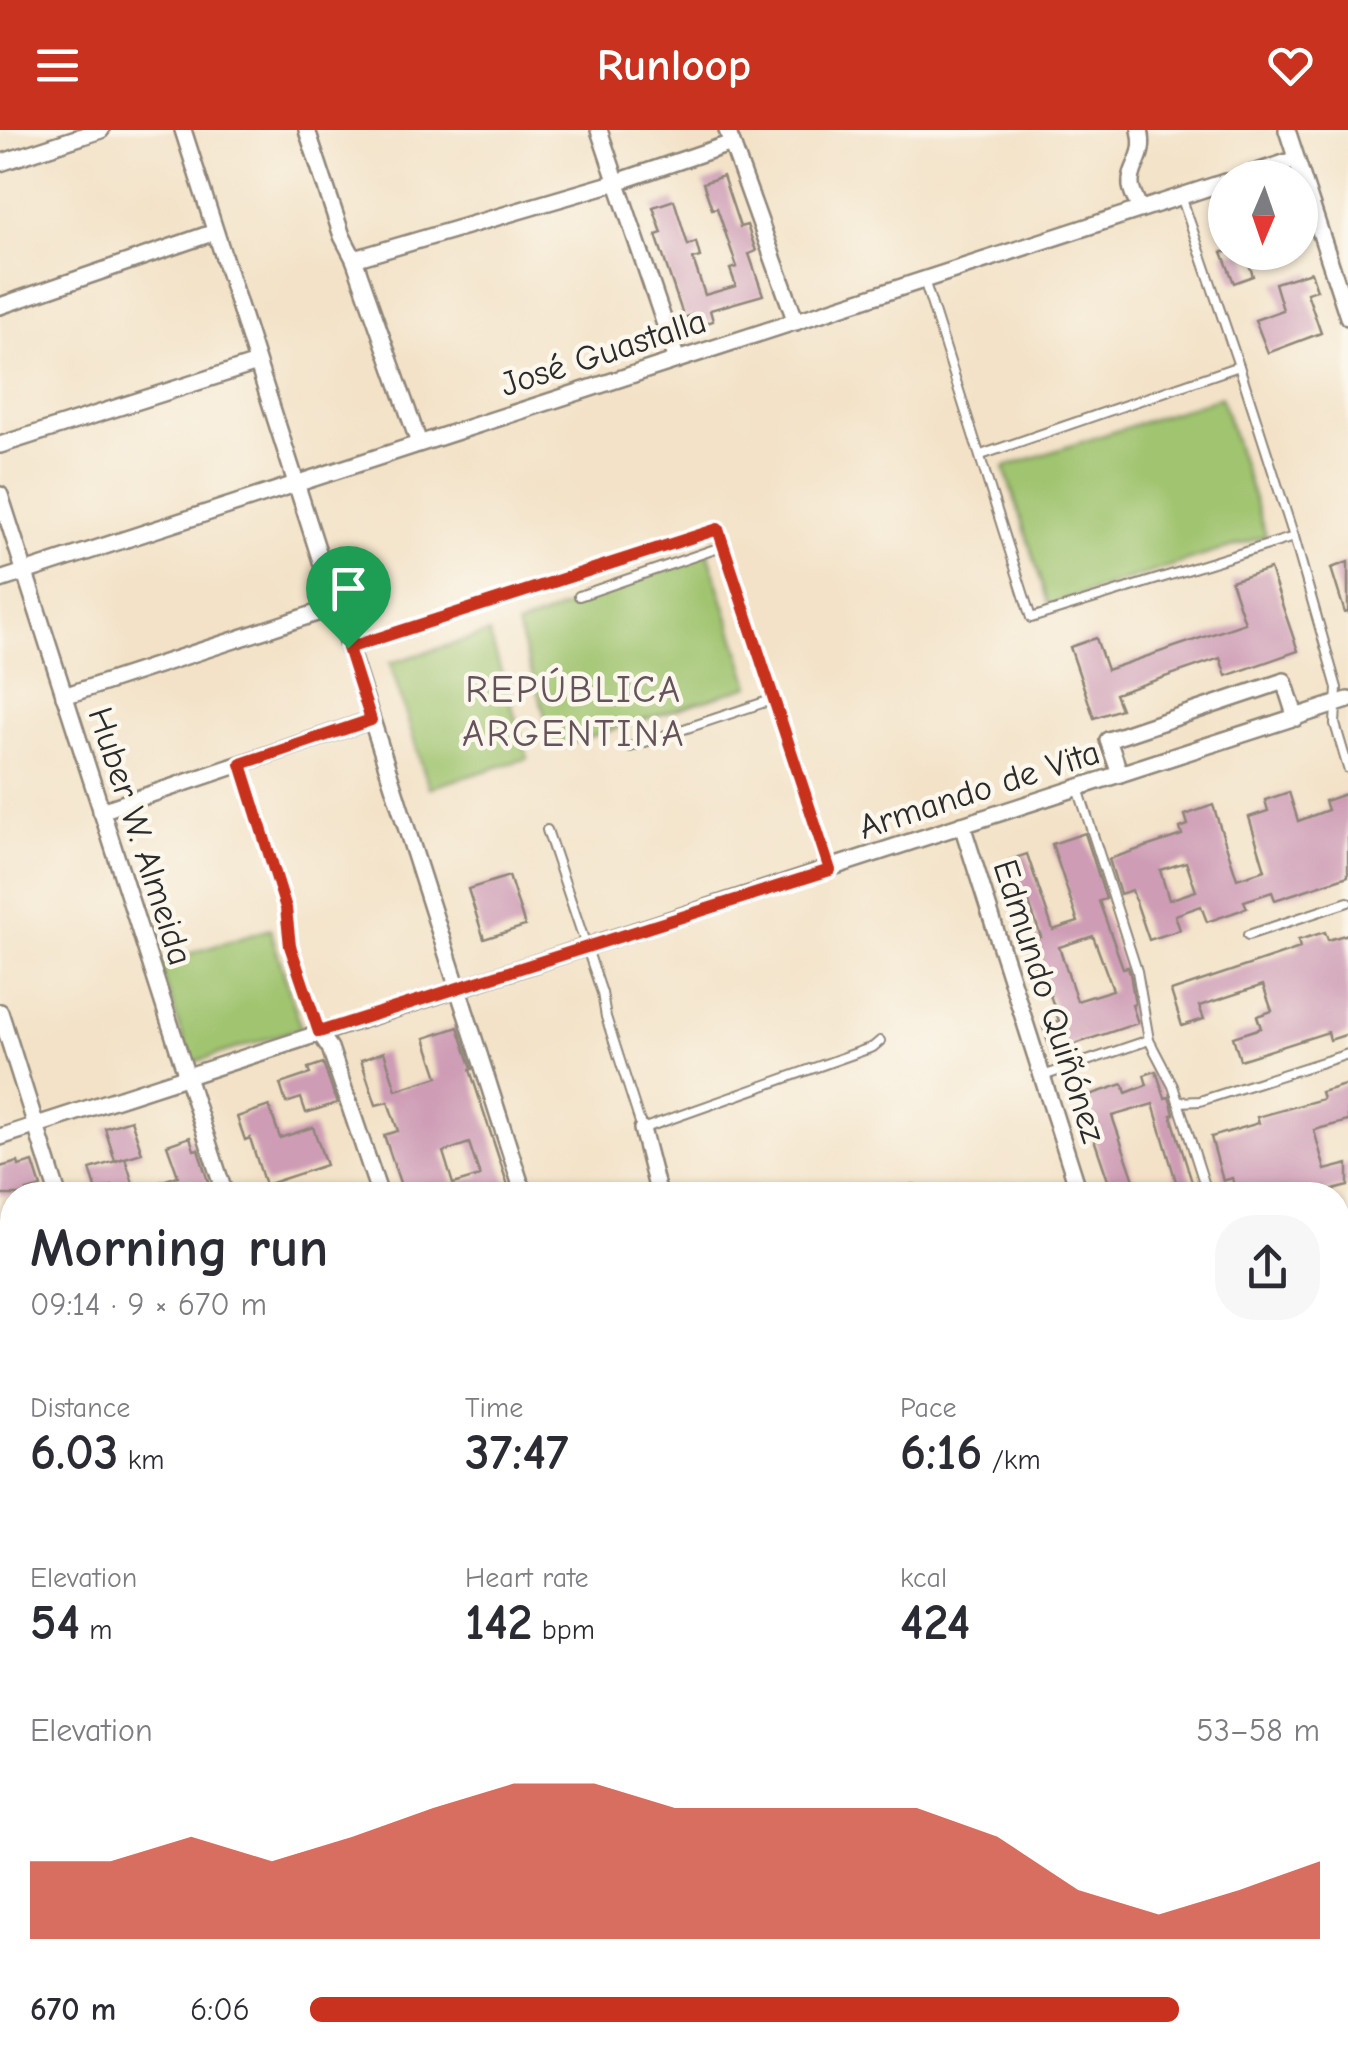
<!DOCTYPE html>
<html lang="en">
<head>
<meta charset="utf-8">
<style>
	body { margin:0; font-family:"Comic Neue",sans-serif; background:#f7f7f7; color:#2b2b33; height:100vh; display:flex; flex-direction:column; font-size:38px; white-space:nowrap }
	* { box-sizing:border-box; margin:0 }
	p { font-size:32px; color:#7c7c81 }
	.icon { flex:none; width:55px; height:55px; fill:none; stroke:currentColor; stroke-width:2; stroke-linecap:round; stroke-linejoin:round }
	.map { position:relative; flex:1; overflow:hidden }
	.sheet { position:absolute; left:0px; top:1052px; width:1350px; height:888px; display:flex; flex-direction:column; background:#fff; border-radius:40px 40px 0 0; box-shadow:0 2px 8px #0004 }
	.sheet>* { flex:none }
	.needle { width:65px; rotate:182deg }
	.fabs { position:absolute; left:1208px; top:30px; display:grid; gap:20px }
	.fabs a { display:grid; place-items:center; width:110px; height:110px; border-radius:50%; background:#fff; box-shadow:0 2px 8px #0004; font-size:50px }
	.pin { position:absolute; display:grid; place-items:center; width:85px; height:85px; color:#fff; margin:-102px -42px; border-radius:50% 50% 50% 0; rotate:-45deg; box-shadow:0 0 10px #0007 }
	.pin .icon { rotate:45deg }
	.round { display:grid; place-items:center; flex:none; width:105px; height:105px; border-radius:40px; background:#f7f7f7 }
	.head { display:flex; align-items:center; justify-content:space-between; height:170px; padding:0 30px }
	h1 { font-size:55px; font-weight:700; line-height:75px }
	.figures { display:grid; grid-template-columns:repeat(3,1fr); gap:15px; height:170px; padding:10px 30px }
	.figures div { display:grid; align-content:center }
	.figures b { font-size:50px; font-weight:700 }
	.figures small { font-size:28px; font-weight:400 }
	.figures p { font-size:28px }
	.chart { height:280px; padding:20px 30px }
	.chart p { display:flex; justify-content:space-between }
	.chart svg { width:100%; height:180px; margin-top:10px; fill:#c8321e; opacity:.7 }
	ul { padding:0 30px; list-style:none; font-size:32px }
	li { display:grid; grid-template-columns:160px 120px 1fr; align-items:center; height:75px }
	li i { height:25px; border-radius:12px; background:#c8321e }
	header { display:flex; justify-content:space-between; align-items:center; height:130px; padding:0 30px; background:#c8321e; color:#fff; font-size:45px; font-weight:700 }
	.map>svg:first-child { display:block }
	.green { fill:#a0c46f; stroke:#66784d; stroke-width:2.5 }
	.building { fill:#ce9cb5; fill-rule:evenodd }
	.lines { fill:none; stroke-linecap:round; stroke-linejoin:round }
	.service-casing { stroke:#8f8679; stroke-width:12 }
	.minor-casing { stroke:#8f8679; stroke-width:20 }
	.secondary-casing { stroke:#8f8679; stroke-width:28 }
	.primary-casing { stroke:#8f8679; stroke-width:30 }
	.service { stroke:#fff; stroke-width:8 }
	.minor { stroke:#fff; stroke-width:15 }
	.secondary { stroke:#fff; stroke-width:22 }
	.primary { stroke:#fff; stroke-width:25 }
	.route-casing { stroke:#fff; stroke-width:20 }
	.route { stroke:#c8321e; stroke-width:12 }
	.labels { text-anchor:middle; stroke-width:9; stroke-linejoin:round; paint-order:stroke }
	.street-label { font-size:35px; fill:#2b2b2b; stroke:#fbf7ec }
	.neighbourhood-label { font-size:38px; letter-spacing:2.5px; fill:#64535b; stroke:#fbf7ec }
</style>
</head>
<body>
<header><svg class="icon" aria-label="menu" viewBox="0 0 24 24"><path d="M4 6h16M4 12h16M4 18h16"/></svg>Runloop<svg class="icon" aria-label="heart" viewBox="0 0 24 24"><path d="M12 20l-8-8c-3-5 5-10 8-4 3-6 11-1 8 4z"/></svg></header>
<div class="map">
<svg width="1348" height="1939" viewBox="0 0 1348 1939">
	<rect width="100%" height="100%" fill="#fbf7ec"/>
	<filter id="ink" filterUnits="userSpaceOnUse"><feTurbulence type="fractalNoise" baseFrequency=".01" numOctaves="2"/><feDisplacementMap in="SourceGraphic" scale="20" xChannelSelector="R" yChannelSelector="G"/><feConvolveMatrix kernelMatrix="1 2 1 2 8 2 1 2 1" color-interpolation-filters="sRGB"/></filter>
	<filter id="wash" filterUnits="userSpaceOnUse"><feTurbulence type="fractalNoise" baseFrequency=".0048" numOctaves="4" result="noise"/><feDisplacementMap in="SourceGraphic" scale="40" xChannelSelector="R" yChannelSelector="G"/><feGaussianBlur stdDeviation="2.25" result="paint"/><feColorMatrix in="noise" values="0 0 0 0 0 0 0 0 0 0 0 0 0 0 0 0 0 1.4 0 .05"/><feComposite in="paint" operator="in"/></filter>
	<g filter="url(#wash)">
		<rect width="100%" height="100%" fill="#f3e2c7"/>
		<g class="green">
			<polygon points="1221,267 1266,406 1049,475 1004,337"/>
			<polygon points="708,422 750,556 555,618 517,496"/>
			<polygon points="489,503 528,628 429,658 390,533"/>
			<polygon points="270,799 301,898 191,933 159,833"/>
			<polygon points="679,1928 951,1928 914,1939 644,1939"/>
		</g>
		<g id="blocks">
			<g class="building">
				<polygon points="723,46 740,97 747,95 756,121 749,124 763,165 710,180 713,191 696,197 692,185 684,188 656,105 662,103 653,77 674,70 688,115 696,112 700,127 693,129 705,165 736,156 730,139 737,137 717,78 712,79 703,53"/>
				<polygon points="1222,122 1245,122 1253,146 1234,153"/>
				<polygon points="1311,142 1317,160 1307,163 1321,203 1268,223 1255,190 1283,180 1275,153"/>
				<polygon points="1348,432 1348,482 1345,483 1331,438"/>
				<polygon points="1270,439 1298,521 1226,546 1220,528 1115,564 1121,579 1094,588 1070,517 1096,508 1107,540 1245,493 1231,451"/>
				<path d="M1289,662L1298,691L1328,680L1325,671L1345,664L1348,672V746L1275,770L1272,762L1244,771L1247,778L1207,792L1201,776L1175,785L1180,800L1149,810L1132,760L1120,764L1109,729L1182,705L1180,698L1188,695L1185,685L1213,675L1237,749L1265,740L1249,687L1268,681L1265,670ZM1186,732L1196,761L1169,770L1160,740Z"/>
				<path d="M1085,703L1106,769L1099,771L1123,838L1128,837L1130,843L1135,874L1132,875L1138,893L1051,922L1043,897L1059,891L1050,865L1046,866L1030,824L1034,822L1030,810L1041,807L1029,773L1018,777L1012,760L1019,758L1009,730L1027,724L1053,800L1078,792L1052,714ZM1093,806L1113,860L1077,871L1059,817Z"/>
				<polygon points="509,746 525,796 484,809 468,759"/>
				<polygon points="1325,802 1328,810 1348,804 1348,904 1330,910 1328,902 1240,930 1233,907 1261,898 1257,886 1272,881 1263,855 1199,876 1204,889 1182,896 1171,861 1300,818 1298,810"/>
				<path d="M458,897L472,939L470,940L511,1065H404L384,1005L398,1001L388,972L376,975L361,930L384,922L396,960L438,947L425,908ZM469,1013L480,1046L453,1054L443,1022Z"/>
				<polygon points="323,933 337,973 306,983 301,968 286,973 280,954 310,944 308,938"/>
				<polygon points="1156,941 1165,968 1169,967 1171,973 1174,984 1171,985 1196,1065 1180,1065 1153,974 1112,986 1135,1053 1131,1054 1134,1065 1113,1065 1080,968 1123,954 1126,963 1147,955 1144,945"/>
				<polygon points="1348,954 1348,991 1314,1000 1325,1040 1348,1034 1348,1056 1325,1062 1326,1065 1237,1065 1232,1048 1223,1051 1211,1007 1259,993 1257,987 1323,969 1321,962"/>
				<polygon points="269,976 280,1008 313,997 326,1035 265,1055 250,1008 245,1010 237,987"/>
				<polygon points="131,990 142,1023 115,1031 105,998"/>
				<polygon points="190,1007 194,1020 198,1019 212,1065 115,1065 112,1056 97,1061 90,1039 125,1028 135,1060 178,1046 167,1015"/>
				<polygon points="18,1032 19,1036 33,1032 41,1057 27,1061 29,1065 0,1065 0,1037"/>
			</g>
		</g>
	</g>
	<g filter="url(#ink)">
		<use href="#blocks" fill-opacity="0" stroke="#8f8679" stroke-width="2.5"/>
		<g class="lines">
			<defs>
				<g id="service">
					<polyline points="1181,66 1239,236 1294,407 1337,558 1335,594 1348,638"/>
					<polyline points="924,150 1031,488 1294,407"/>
					<polyline points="981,325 1239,236"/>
					<polyline points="579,466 724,416"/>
					<polyline points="349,518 718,399 829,740"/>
					<polyline points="630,617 774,569"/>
					<polyline points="241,634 286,778 290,815 319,902"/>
					<polyline points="1078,658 1137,841 1149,910 1173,956 1208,1065"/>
					<polyline points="547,700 602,863 606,887 642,999 873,917 880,911"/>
					<polyline points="1248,805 1348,772"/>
					<polyline points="1043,946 1149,910"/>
					<polyline points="1178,972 1200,971 1348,924"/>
					<polyline points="895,1065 913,1059 922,1062 923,1065"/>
					<polyline points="1338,1327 1348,1325"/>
					<polyline points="1348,1488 1344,1490 1348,1501"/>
				</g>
				<g id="minor">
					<polyline points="183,0 524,1065"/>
					<polyline points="307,0 342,106 354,129 419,313"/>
					<polyline points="599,0 677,230"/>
					<polyline points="727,0 796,192"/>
					<polyline points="1287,0 1348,187"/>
					<polyline points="0,33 101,0"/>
					<polyline points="1239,48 1296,29"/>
					<path d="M1140,79C1137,72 1132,63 1131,56C1129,36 1147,28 1140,0"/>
					<polyline points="354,129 617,52 732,13"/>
					<polyline points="0,176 215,102"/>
					<polyline points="0,315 257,233"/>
					<polyline points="0,365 225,1065"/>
					<polyline points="0,450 1225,52"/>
					<polyline points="64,566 335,477"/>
					<polyline points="1120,644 1108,610 1284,551 1296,588"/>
					<polyline points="101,681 371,590"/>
					<polyline points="962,695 1080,1065"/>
					<polyline points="0,882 58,1065"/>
					<polyline points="319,902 330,918 380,1065"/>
					<polyline points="642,999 659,1065"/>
					<polyline points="0,1007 1348,570"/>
					<polyline points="1338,1095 1348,1092"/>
					<polyline points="1338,1137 1348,1133"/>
					<polyline points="0,1406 12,1445"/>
					<polyline points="0,1562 12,1558"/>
					<polyline points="169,1928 172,1939"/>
					<polyline points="340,1928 344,1939"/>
					<polyline points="503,1928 507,1939"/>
					<polyline points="1270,1928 1273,1939"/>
				</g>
				<polyline id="secondary" points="0,1898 13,1939"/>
				<g id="primary">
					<polyline points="1338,1693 1348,1689"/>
					<polyline points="1338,1830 1348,1827"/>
					<polyline points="575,1939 613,1928"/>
					<polyline points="973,1939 1012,1928"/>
				</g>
			</defs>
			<use href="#service" class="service-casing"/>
			<use href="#minor" class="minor-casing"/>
			<use href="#secondary" class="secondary-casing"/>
			<use href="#primary" class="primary-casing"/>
			<use href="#service" class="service"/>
			<use href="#minor" class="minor"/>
			<use href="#secondary" class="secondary"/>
			<use href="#primary" class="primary"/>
		</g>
	</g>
	<g class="lines" filter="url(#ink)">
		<defs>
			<polygon id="route" points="718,399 830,740 319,902 290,816 286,778 241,634 371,590 348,518"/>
		</defs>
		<use href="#route" class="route-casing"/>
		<use href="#route" class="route"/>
	</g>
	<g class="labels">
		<g class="street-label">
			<text transform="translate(603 222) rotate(-18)" y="12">José Guastalla</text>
			<text transform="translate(979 659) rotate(-18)" y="12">Armando de Vita</text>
			<text transform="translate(141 706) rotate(72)" y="12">Huber W. Almeida</text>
			<text transform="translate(1050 871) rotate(72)" y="12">Edmundo Quiñónez</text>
		</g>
		<g class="neighbourhood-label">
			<text x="574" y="572">REPÚBLICA<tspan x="574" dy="44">ARGENTINA</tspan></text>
		</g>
	</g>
</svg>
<div class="fabs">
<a><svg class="needle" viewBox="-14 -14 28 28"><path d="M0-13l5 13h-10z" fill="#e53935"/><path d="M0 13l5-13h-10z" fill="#7c7c81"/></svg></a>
</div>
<div class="pin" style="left:348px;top:518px;background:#1e9e55"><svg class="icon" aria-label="arrive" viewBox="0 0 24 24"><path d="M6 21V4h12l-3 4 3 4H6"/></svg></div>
<section class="sheet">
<div class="head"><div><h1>Morning run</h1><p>09:14 · 9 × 670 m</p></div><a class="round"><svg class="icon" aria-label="share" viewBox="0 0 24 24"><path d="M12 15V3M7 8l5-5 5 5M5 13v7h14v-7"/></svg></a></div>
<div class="figures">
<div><p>Distance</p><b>6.03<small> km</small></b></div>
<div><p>Time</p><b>37:47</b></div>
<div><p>Pace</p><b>6:16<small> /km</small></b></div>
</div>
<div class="figures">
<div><p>Elevation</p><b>54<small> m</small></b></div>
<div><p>Heart rate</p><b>142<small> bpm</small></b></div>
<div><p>kcal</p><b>424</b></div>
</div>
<div class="chart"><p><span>Elevation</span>53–58 m</p>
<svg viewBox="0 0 160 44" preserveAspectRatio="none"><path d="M0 44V25L10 25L20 19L30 25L40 19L50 12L60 6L70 6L80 12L90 12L100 12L110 12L120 19L130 32L140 38L150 32L160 25V44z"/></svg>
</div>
<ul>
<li><b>670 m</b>6:06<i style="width:86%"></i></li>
</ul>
</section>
</div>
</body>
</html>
